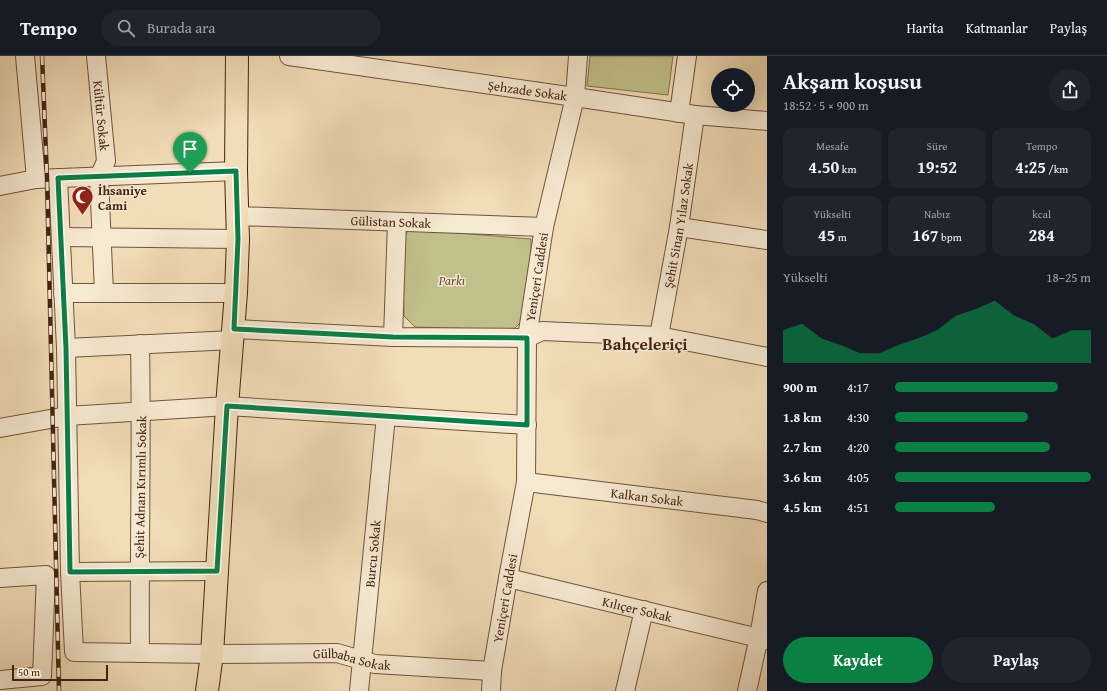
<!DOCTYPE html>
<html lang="tr">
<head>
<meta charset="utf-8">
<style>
	body { margin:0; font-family:"Gentium Book Plus",serif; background:#20242c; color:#f1f3f6; height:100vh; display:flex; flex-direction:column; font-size:15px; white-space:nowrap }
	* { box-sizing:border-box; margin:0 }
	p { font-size:13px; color:#9ea1a6 }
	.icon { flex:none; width:22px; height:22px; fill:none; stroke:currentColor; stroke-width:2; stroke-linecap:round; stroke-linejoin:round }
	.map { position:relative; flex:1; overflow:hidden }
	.side { display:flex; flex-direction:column; background:#171b24; width:340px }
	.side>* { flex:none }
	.fabs { position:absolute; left:711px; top:12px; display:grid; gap:8px }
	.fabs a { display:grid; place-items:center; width:44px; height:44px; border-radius:50%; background:#171b24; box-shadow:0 4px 16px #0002; font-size:20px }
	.scale { position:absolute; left:12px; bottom:10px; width:96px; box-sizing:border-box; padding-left:4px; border:2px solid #452512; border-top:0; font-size:11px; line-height:14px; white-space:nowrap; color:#452512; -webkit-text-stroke:3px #f6e9d1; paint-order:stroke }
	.pin { position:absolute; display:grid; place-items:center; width:34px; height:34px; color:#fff; margin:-41px -17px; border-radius:50% 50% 50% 0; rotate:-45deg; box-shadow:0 0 4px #0007 }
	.pin .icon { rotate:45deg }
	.round { display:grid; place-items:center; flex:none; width:42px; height:42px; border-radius:21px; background:#20242c }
	.headline { display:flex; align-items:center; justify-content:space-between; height:68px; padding:0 16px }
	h1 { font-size:22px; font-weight:600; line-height:30px }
	.stats { display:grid; grid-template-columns:repeat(3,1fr); gap:6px; height:68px; padding:4px 16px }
	.stats div { display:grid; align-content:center; border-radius:10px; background:#20242c; text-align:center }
	.stats b { font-size:17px; font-weight:600 }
	.stats small { font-size:11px; font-weight:400 }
	.stats p { font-size:11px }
	.chart { height:112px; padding:8px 16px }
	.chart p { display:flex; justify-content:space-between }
	.chart svg { width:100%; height:72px; margin-top:4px; fill:#0b8043; opacity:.7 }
	.primary-button { display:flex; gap:8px; margin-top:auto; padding:8px 16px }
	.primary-button a { flex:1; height:46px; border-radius:24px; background:#0b8043; color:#fff; font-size:16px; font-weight:600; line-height:46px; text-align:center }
	.primary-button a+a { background:#20242c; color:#f1f3f6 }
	ul { padding:0 16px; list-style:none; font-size:13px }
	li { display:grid; grid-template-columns:64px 48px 1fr; align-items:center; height:30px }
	li i { height:10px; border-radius:5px; background:#0b8043 }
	header { display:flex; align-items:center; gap:24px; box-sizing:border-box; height:56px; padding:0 20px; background:#171b24; border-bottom:1px solid #363941 }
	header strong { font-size:19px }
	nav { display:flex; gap:22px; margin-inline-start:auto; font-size:14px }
	.search { width:280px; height:36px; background:#20242c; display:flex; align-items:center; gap:10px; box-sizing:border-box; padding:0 14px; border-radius:22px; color:#9ea1a6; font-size:15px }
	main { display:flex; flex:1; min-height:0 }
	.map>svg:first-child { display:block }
	.green { fill:#c1bf8a; stroke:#83724e }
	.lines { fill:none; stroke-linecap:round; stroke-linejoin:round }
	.minor-casing { stroke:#70533c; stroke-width:20 }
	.major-casing { stroke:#452512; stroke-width:24 }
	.minor { stroke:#f6e9d1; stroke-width:18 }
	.major { stroke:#f1ddb8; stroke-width:22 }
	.rail-casing { stroke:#452512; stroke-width:4.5 }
	.rail { stroke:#f6e9d1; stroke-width:3; stroke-dasharray:9; stroke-linecap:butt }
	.route-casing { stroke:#fff; stroke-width:8 }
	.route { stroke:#0b8043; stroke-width:5 }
	.labels { text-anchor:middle; stroke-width:3; stroke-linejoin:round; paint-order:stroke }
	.street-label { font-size:13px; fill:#452512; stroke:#f6e9d1 }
	.poi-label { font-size:13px; font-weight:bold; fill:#452512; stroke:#f6e9d1; text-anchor:start }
	.park-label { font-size:13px; font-style:italic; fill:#644c30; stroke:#f6e9d1 }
	.district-label { font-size:17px; font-weight:bold; fill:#452512; stroke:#f6e9d1 }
</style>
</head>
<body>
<header>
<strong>Tempo</strong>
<div class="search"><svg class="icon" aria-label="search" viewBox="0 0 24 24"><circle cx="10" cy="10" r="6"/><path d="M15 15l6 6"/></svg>Burada ara</div>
<nav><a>Harita</a><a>Katmanlar</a><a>Paylaş</a></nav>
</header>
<main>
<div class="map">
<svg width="767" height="635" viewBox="0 0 767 635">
	<rect width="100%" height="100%" fill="#f1ddb8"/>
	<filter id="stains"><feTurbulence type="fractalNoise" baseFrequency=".005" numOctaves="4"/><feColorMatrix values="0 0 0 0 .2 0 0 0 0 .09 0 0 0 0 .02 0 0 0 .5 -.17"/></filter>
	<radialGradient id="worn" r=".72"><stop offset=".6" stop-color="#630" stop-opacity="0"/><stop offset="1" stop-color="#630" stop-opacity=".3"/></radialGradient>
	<g class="green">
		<polygon points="590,0 673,0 668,39 587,30"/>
		<polygon points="409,173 531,183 531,198 523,264 513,274 415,271 404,260 402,185"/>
	</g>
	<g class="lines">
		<defs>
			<g id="minor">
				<polyline points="25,0 36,123"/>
				<path id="s1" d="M96,0L106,105L99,121L104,237"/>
				<path id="s2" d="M289,0L575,41L695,59L767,65"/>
				<polyline points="679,57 687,0"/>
				<path id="s3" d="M58,122L66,292L70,516L74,596L212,598L337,597L375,608L492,615"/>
				<polyline points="0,130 36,123 236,115"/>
				<path id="s4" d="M238,160L544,171"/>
				<polyline points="679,171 767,184"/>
				<polyline points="61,181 238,183"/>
				<polyline points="63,237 236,237"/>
				<polyline points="234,273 393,281 527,282 542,275 659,280 767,301"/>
				<path id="s5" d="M659,280L679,171L695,59"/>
				<polyline points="393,281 397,166"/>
				<path d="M140,288C142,391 139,494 140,597"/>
				<polyline points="66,292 233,284"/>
				<polyline points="0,372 67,360 227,350 527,369"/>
				<path id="s6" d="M526,426L757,454L767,457"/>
				<polyline points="70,516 217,515"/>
				<polyline points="0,522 46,519 42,620 0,624"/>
				<path id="s7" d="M508,522L767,584"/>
				<path id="s8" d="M359,635L386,360"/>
				<path id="s9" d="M491,635L492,615L508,522L526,426L527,282L544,171L575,41L578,0"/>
				<polyline points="625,635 644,554"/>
				<polyline points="747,635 759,581 767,535"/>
			</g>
			<polyline id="major" points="207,635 212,598 227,350 236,237 238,183 236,115 237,0"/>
		</defs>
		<use href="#minor" class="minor-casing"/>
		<use href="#major" class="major-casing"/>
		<use href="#minor" class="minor"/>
		<use href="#major" class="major"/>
		<defs>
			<polyline id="rail" points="42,0 47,122 59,635"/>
		</defs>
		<use href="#rail" class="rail-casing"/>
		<use href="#rail" class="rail"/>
	</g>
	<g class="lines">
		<defs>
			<polygon id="route" points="236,115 238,183 234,273 393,281 527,282 527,369 227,350 217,515 70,516 66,292 58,122"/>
		</defs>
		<use href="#route" class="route-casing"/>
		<use href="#route" class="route"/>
	</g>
	<defs>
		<symbol id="mosque-pin" viewBox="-11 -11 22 30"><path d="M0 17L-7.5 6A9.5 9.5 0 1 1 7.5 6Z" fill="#8f2418" stroke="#f6e9d1"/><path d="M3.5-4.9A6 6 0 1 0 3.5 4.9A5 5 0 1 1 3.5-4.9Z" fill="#fff"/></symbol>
	</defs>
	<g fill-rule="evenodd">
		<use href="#mosque-pin" x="70" y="128" width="25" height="34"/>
	</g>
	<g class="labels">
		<g class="street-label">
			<text dy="5" stroke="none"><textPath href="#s2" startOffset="241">Şehzade Sokak</textPath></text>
			<text dy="5" stroke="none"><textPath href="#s1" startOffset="60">Kültür Sokak</textPath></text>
			<text dy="5" stroke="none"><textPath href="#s4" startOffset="153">Gülistan Sokak</textPath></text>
			<text dy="5" stroke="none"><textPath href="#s5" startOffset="112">Şehit Sinan Yılaz Sokak</textPath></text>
			<text dy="5" stroke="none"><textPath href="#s9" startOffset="418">Yeniçeri Caddesi</textPath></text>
			<text transform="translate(140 431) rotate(-89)" y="5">Şehit Adnan Kırımlı Sokak</text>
			<text dy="5" stroke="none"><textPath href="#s6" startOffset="122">Kalkan Sokak</textPath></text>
			<text dy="5" stroke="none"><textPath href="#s8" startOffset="138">Burcu Sokak</textPath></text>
			<text dy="5" stroke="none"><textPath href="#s9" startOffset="94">Yeniçeri Caddesi</textPath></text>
			<text dy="5" stroke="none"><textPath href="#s7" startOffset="133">Kılıçer Sokak</textPath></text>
			<text dy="5" stroke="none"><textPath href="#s3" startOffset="753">Gülbaba Sokak</textPath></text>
		</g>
		<g class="poi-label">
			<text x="98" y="139">İhsaniye<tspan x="98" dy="15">Cami</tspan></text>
		</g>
		<g class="park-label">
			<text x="452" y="229">Parkı</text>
		</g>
		<g class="district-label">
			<text x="645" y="294">Bahçeleriçi</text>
		</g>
	</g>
	<rect width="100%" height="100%" filter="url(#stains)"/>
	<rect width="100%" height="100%" fill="url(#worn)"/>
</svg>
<div class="fabs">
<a><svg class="icon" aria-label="locate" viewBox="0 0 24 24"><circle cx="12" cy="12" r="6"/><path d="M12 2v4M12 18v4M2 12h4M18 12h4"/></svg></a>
</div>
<div class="scale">50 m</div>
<div class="pin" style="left:190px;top:117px;background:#1e9e55"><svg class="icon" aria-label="arrive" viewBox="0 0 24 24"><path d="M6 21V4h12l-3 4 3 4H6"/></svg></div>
</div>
<section class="side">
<div class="headline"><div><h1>Akşam koşusu</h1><p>18:52 · 5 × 900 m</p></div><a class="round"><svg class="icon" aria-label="share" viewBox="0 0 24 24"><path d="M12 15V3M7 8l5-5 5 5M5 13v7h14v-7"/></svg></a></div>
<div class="stats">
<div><p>Mesafe</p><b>4.50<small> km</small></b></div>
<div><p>Süre</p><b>19:52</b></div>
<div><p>Tempo</p><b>4:25<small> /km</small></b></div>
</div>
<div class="stats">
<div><p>Yükselti</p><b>45<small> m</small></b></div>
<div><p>Nabız</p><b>167<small> bpm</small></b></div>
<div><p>kcal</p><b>284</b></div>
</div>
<div class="chart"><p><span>Yükselti</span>18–25 m</p>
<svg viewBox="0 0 160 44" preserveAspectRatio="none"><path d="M0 44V24L10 20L20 29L30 33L40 38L50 38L60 33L70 29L80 24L90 15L100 11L110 6L120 15L130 20L140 29L150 24L160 24V44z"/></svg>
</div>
<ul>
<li><b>900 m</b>4:17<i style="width:83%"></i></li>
<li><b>1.8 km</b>4:30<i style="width:68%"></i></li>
<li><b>2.7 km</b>4:20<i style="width:79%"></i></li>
<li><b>3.6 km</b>4:05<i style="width:100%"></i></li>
<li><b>4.5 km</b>4:51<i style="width:51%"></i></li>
</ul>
<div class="primary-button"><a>Kaydet</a><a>Paylaş</a></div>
</section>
</main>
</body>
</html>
